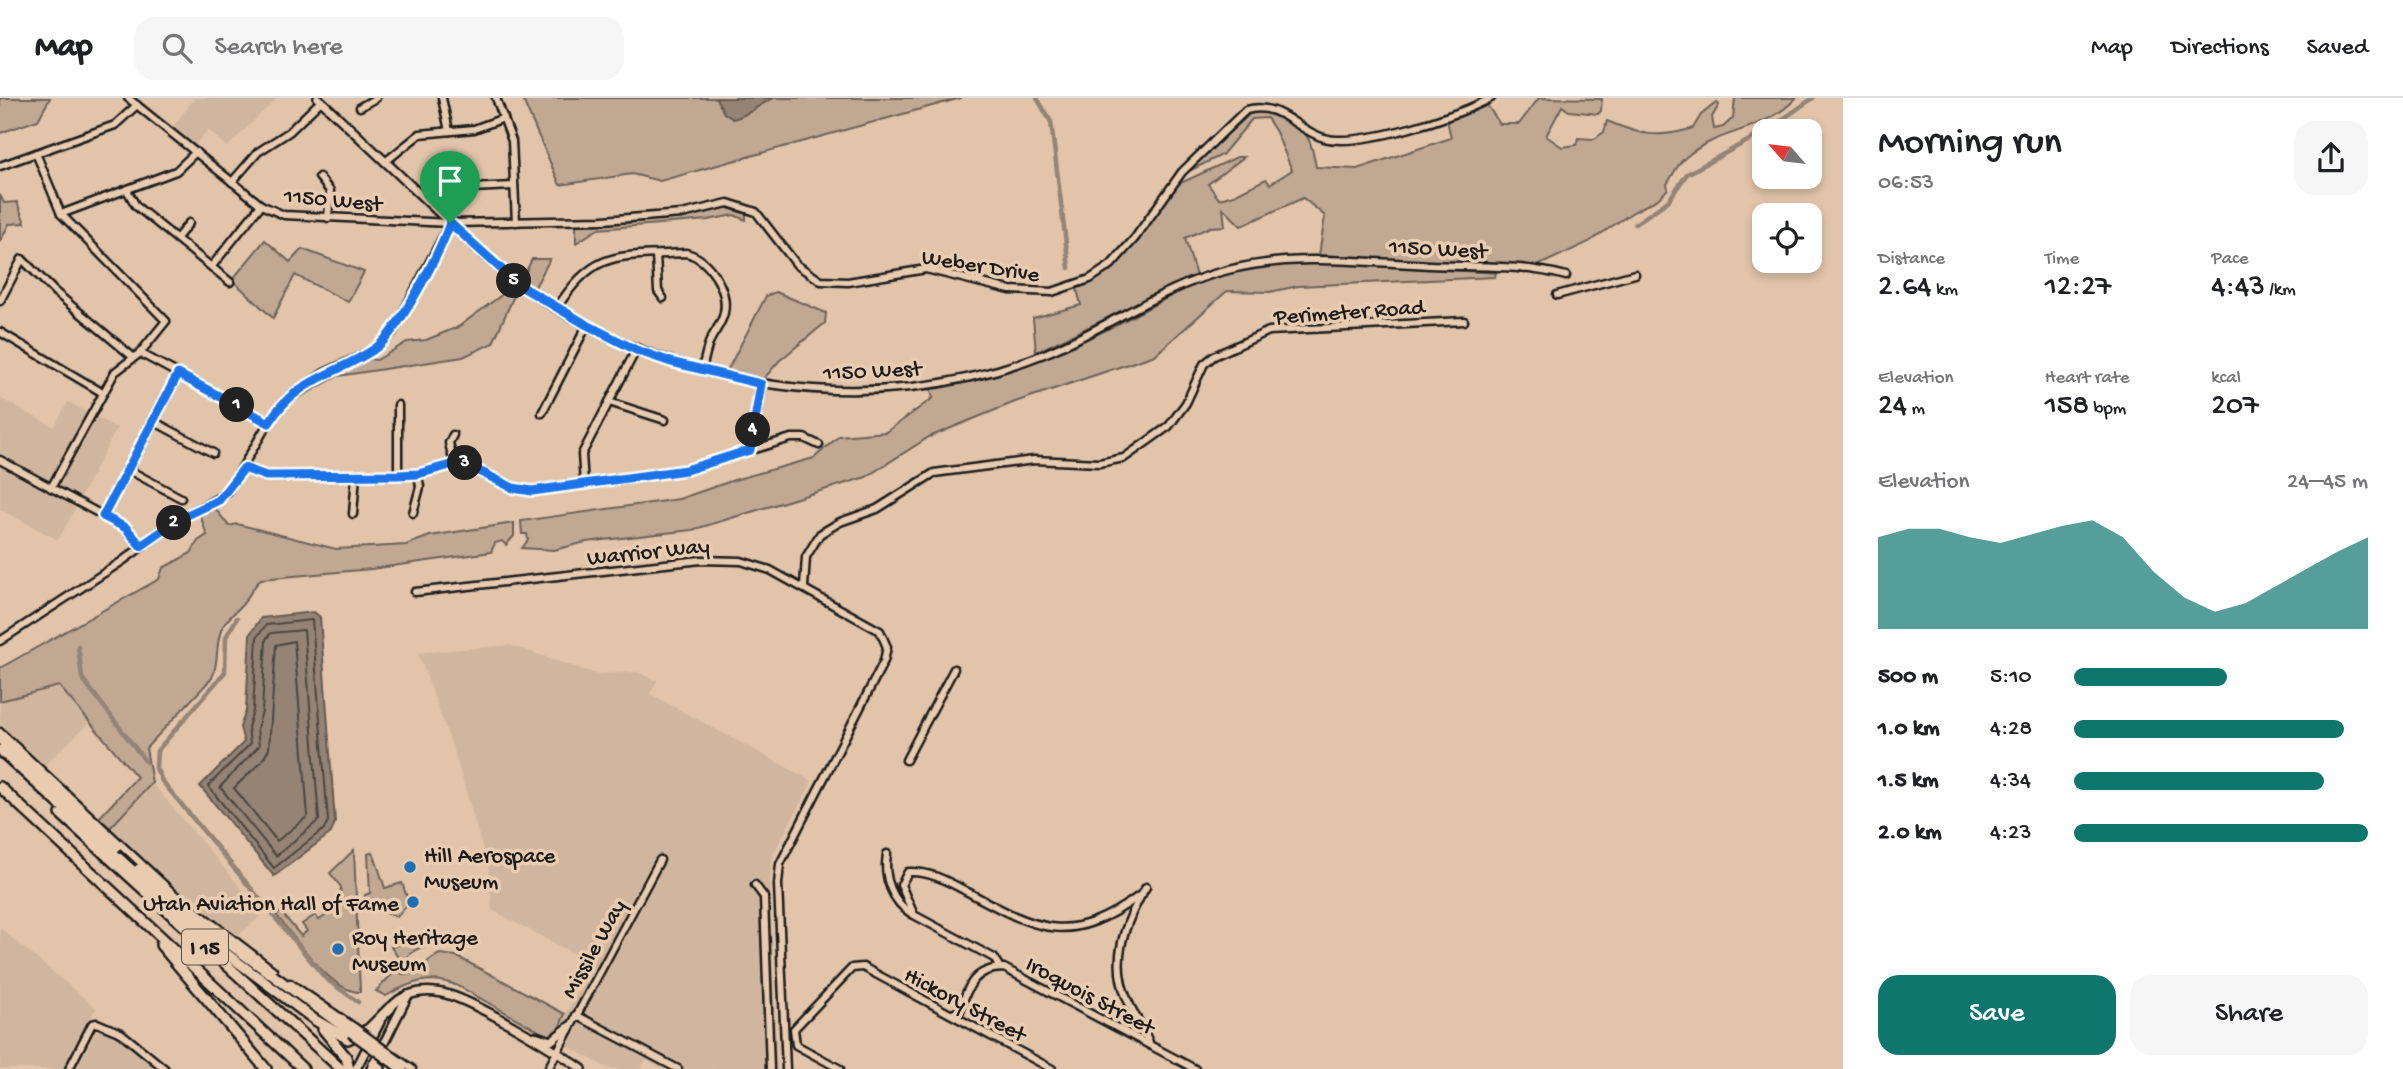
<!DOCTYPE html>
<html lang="en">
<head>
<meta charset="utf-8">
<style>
	body { margin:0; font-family:"Gochi Hand",sans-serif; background:#f6f6f6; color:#202124; height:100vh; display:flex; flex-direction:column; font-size:26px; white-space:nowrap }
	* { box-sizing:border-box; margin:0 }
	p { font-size:23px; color:#757577 }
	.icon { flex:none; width:38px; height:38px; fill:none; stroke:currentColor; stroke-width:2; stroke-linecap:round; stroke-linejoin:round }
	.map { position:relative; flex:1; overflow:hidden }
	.panel { display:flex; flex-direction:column; background:#fff; width:560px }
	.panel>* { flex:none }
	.needle { width:46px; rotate:298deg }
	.buttons { position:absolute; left:1752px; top:21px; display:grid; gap:14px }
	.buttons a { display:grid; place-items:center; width:70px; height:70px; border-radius:14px; background:#fff; box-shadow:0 4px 10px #0003; font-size:35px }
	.pin { position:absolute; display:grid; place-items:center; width:60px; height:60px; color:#fff; margin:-72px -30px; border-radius:50% 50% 50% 0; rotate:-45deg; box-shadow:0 0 7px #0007 }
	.pin .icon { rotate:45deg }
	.km { position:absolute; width:35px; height:35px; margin:-18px; border-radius:50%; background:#222; color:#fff; font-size:19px; line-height:35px; text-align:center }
	.round { display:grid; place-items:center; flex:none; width:74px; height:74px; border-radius:21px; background:#f6f6f6 }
	.head { display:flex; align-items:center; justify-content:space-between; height:119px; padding:0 35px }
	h1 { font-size:38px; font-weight:600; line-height:52px }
	.metrics { display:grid; grid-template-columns:repeat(3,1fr); gap:10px; height:119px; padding:7px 35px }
	.metrics div { display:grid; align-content:center }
	.metrics b { font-size:30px; font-weight:600 }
	.metrics small { font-size:19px; font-weight:400 }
	.metrics p { font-size:19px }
	.chart { height:196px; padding:14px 35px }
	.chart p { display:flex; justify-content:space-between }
	.chart svg { width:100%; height:126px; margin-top:7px; fill:#0f766e; opacity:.7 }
	.primary-button { display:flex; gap:14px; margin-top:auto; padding:14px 35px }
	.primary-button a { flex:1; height:80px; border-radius:21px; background:#0f766e; color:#fff; font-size:28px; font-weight:600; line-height:80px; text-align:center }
	.primary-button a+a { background:#f6f6f6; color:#202124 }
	ul { padding:0 35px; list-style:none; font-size:23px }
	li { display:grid; grid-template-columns:112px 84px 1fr; align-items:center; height:52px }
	li i { height:18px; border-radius:9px; background:#0f766e }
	header { display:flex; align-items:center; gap:42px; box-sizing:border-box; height:98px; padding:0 35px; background:#fff; border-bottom:2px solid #e0e0e0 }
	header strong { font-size:33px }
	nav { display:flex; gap:38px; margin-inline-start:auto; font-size:24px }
	.search { width:490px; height:63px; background:#f6f6f6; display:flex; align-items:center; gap:18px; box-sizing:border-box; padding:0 24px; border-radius:21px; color:#757577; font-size:26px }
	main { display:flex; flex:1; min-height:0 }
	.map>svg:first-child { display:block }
	.built { fill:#d0b69e }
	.green { fill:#c0a893; stroke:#6e6258; stroke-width:2 }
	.water { fill:#958374; stroke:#655a51; stroke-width:2 }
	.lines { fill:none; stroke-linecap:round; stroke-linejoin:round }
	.shore { stroke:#4c453f; stroke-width:2 }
	.canal { stroke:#958374; stroke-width:4.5 }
	.minor-casing { stroke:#1c1c1c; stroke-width:11 }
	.major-casing { stroke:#1c1c1c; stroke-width:12 }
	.highway-casing { stroke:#1c1c1c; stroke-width:14 }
	.minor { stroke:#e9cbb0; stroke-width:6 }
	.major { stroke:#e9cbb0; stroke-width:7 }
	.highway { stroke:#e9cbb0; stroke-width:9 }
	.minor-bridge-casing { stroke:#1c1c1c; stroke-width:11; stroke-linecap:butt }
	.highway-bridge-casing { stroke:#1c1c1c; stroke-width:14; stroke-linecap:butt }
	.minor-bridge { stroke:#e9cbb0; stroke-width:6 }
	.highway-bridge { stroke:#e9cbb0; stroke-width:9 }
	.route-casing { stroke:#fff; stroke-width:14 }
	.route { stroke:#1a73e8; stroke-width:9 }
	.poi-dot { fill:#1f6fb2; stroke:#e9cbb0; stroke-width:2.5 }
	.labels { text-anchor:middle; stroke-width:7; stroke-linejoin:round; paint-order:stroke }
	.shield { fill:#e9cbb0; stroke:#5a5048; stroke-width:2 }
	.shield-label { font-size:21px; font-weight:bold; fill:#1c1c1c }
	.street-label { font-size:23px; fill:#1c1c1c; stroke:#e9cbb0 }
	.poi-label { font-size:23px; fill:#1c1c1c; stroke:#e9cbb0; text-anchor:start }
</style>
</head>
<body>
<header>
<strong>Map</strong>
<div class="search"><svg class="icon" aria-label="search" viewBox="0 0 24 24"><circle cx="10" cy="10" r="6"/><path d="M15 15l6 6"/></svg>Search here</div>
<nav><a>Map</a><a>Directions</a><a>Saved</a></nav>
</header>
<main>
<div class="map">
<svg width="1843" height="971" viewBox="0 0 1843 971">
	<rect width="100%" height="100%" fill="#e1c4aa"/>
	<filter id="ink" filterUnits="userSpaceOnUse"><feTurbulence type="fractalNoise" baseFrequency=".0143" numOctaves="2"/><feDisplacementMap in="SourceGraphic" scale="14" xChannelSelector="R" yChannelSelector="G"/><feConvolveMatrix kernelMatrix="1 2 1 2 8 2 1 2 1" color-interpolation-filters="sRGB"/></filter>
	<g filter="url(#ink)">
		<g class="built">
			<polygon points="195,0 277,0 227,49 208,32 194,48 172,30"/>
			<polygon points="0,300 54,329 68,304 117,330 79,402 31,374 27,382 76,409 58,442 0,411"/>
			<polygon points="510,547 596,576 637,574 657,583 650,596 812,683 773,756 770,784 777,971 663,971 646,962 641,971 609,971 553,940 593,866 492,812 489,772 454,653 418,555"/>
			<polygon points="59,588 91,623 45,667 0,627 0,603"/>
			<polygon points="152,685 263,816 233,842 110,730"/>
			<polygon points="0,830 96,910 64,971 0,971"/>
			<polygon points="98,931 123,938 162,971 74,971"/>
		</g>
		<g class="green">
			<polygon points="0,0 50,0 38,22 0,35"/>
			<polygon points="522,0 961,0 660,83 632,76 560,87"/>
			<path d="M1539,0L1602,1L1601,13L1598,16L1569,13L1562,8L1546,38L1562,49L1576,47L1578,40L1594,41L1604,34L1607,23C1640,37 1658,41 1693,30L1701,17L1717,4L1719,7L1712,19L1714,31L1723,29L1733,20L1735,0H1796C1764,35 1720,30 1686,59C1678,65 1673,77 1667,86L1668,91L1658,101L1633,114L1589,144L1535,169L1319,157L1325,118L1303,100L1241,128L1223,110L1225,128L1210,129L1185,140L1196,178L1036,254L1033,220L1081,207L1077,191L1112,170L1128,154L1172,89L1237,59H1244L1208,86L1219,101L1234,97L1266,81L1270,86L1292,72L1276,34L1267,20L1252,21L1222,57L1185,75L1250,16C1269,9 1293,22 1306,37C1312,44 1314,60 1316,69L1357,71L1451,40L1447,22L1487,7L1500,26H1519Z"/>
			<polygon points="0,97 4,105 17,104 25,125 9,126 0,144"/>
			<polygon points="725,109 746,116 746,122 734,117 708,122 598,131 576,145 576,127 683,119"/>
			<polygon points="265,142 290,164 302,151 364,174 348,204 295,177 273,220 232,182"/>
			<polygon points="532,161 550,161 534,191 521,184"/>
			<path d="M1335,165L1496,175L1495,179L1298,188L1270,194L1227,193L1155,257L1015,304L929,339L866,379L692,432L586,444L554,452L522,450L528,442L527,436H522L521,423L679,401L734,382L814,360L839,338L886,334L933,300L930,290C988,280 1044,260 1098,236C1140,216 1179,190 1224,176C1259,165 1299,166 1335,165Z"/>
			<polygon points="511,190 517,191 493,245 463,259 338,278 290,305 329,275 367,261 377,262 407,244 426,242 458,229"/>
			<polygon points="776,194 826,215 825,225 779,263 762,283 726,275 766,198"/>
			<path d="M214,409L229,428L237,426L336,451L406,447L430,438L514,425V438L506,447L502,443L495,445L491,454L371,471L261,481C251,491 248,501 241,508C231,519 222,524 219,540C216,554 218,566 212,580L146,650L152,685L110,730L99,720L137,679L59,588L0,603V570L159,481L163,470L191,455L198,443L207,437L200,417Z"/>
			<path d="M354,752L360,894C330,894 296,840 276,817L281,814L301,838L307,833L302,826L315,817L319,822L339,809L341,789L330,775Z"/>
			<polygon points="373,754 385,790 402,785 409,805 397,819 365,804 365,797 370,795 368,756"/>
			<path d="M437,835L447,845C428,844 412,851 402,865L391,849Z"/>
			<path d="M440,856L456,858L565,916L556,937L548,938L458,888C431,876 410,884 386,898L376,893L396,872C412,886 424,862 440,856Z"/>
		</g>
		<g class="water">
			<path d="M716,0H774C759,6 750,17 733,21L724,15Z"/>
			<polygon points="314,514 320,519 335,724 331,735 274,778 200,688 244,644 240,629 246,613 250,536 261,520"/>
		</g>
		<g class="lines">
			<g class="shore">
				<polygon points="312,522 328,723 324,731 274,770 208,688 250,646 248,629 253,613 257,539 266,527"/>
				<polygon points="304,532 319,722 276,758 220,689 259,648 257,630 262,614 266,541 271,535"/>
				<polygon points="294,543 308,718 277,743 234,690 262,663 269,651 276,547"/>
			</g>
			<g class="canal">
				<polyline points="1037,0 1051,24 1069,170"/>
				<polyline points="1766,33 1813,0"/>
				<polyline points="1635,126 1668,103 1687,76 1764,34"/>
				<polyline points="237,520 226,539 225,574 157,653 156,670 162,683 326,881 358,904"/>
				<polyline points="78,548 82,580 146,664"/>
			</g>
			<defs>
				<g id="minor">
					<path d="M128,0L261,107L284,117L450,125L603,122L682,116L728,105L756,114L797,167L821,183L848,184L926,171L1010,192L1052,194L1090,181L1111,167L1135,140L1182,74L1246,12C1280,3 1294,31 1324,40C1359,50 1459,18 1491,0"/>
					<polyline points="442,0 449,33"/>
					<polyline points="496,0 512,43 516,124"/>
					<polyline points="360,9 376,0"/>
					<polyline points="36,55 61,116 166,223 140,255 115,274 51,390"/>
					<polyline points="385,64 420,36 474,31 504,20"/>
					<polyline points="0,68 115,27 137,7"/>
					<polyline points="319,79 330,93 328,120"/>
					<polyline points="232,84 258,54 289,34 321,3"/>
					<polyline points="448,91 514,88"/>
					<polyline points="127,92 136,108 230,184"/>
					<polyline points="61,116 176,73 196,54"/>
					<path d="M450,125C473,145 496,170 521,188C671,292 872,325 1044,256C1106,231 1162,188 1228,172C1295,155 1361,164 1429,167C1474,169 1522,166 1566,178"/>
					<polyline points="177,140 189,125"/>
					<polyline points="656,157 658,193 663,200"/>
					<polyline points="212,168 261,107"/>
					<polyline points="1557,197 1635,176"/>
					<polyline points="0,203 22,161 55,194 133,259"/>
					<path d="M557,210C595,149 621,159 686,155C708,160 729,191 724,215C722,226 713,235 709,245C706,254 704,263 702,272"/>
					<polyline points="0,234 103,295"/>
					<polyline points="140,255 269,325"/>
					<polyline points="609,304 665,322"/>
					<polyline points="542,315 587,227"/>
					<polyline points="153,323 213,355"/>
					<polyline points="453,337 449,345 454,366"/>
					<polyline points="750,352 761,286"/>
					<polyline points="0,362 126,430 141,448"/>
					<polyline points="244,370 266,378 398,377 418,376 461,364 513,390 532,393 686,372 791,340 804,340 819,347"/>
					<polyline points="127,371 181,400"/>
					<polyline points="398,377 398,307"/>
					<polyline points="584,386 582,356 636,252"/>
					<polyline points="413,415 420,389 418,376"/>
					<polyline points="353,416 356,377"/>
					<polyline points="103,418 179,276"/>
					<polyline points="804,489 806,459 820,436 840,424 877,411 934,375 1034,362 1099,365 1124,360 1169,328 1186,305 1204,266 1214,258 1269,233 1464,223"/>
					<polyline points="415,494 701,462 741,463 770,472 880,533 887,549 884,563 780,766 778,786 786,971"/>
					<polyline points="0,543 121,464 181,420 227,395 270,322 288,300 324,275 374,252 393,234 450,125"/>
					<polyline points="0,634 174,796 273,872"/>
					<polyline points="906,662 954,571"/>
					<path d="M887,756C883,779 892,804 912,816"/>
					<polyline points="755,787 764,799 770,971"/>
					<path d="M1146,789C1125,824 1109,863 1128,903C1135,919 1144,931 1150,947"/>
					<path d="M1000,870L994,860L914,817L901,787L908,774C929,773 945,782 964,792C1038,832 1068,850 1142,796"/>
					<polyline points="290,885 354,929"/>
					<path d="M952,916L960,913C967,889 974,870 1004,870L1195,971"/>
					<polyline points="576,917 678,971"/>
					<polyline points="392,957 412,971"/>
					<polyline points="69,971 92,926 97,925 121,935 165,971"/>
					<polyline points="548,971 660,762"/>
					<polyline points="840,971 796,947 794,931 852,870 863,869 1052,971"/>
				</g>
				<g id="major">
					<polyline points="318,0 450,125"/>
					<path d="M389,912C401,895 422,891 442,895C472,901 555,952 582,971"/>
					<polyline points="535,938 551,943 570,928"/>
					<polyline points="356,971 380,924"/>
					<polyline points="371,971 408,897"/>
				</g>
				<g id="highway">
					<polyline points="0,641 116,749"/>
					<polyline points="0,652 211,844 315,922 348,941 369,931 390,910"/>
					<polyline points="0,689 303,971"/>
					<polyline points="61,716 341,971"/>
					<polyline points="139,771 209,831 351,934"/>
					<polyline points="161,847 266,971"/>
					<polyline points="323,931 346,959 349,971"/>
					<polyline points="390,962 402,971"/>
					<polyline points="374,966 380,971"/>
				</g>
			</defs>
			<use href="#minor" class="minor-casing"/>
			<use href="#major" class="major-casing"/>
			<use href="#highway" class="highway-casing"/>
			<use href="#minor" class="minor"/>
			<use href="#major" class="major"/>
			<use href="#highway" class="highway"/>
			<defs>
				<polyline id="minor-bridge" points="354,929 392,957"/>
				<polyline id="highway-bridge" points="351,934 390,962"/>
			</defs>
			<use href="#minor-bridge" class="minor-bridge-casing"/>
			<use href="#highway-bridge" class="highway-bridge-casing"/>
			<use href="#minor-bridge" class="minor-bridge"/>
			<use href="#highway-bridge" class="highway-bridge"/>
		</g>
	</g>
	<g class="lines" filter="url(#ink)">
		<defs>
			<path id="route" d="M450,125L519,187L587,227L636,252L671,264L761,286L750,352L686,372L532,393L513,390L461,364L418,376L398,377L266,378L244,370L219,402L181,420L141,448L126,430L103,418L178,276L269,325C294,282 335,277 373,252C398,236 440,154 450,125Z"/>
		</defs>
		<use href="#route" class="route-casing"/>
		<use href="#route" class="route"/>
	</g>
	<g class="poi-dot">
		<circle cx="410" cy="769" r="7"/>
		<circle cx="413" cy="804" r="7"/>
		<circle cx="338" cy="851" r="7"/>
	</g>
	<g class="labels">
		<rect class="shield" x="182" y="831.5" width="46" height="35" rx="5"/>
		<g class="shield-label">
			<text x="205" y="856">I 15</text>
		</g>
		<g class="street-label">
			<text transform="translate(333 100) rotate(5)" y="8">1150 West</text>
			<text transform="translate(1438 149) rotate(3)" y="8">1150 West</text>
			<text transform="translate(981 166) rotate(9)" y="8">Weber Drive</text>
			<text transform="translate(1349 212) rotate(-4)" y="8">Perimeter Road</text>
			<text transform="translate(872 271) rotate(-3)" y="8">1150 West</text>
			<text transform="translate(648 452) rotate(-6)" y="8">Warrior Way</text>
			<text transform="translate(592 850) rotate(-61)" y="8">Missile Way</text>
			<text transform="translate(1091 896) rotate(28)" y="8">Iroquois Street</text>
			<text transform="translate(966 905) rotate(28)" y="8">Hickory Street</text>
		</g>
		<g class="poi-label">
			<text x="424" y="764">Hill Aerospace<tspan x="424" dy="26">Museum</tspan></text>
			<text x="399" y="812" text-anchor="end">Utah Aviation Hall of Fame</text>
			<text x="352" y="846">Roy Heritage<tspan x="352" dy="26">Museum</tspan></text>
		</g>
	</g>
</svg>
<div class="buttons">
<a><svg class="needle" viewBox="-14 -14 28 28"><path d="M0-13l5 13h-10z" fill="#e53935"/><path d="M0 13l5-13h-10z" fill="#757577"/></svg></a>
<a><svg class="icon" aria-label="locate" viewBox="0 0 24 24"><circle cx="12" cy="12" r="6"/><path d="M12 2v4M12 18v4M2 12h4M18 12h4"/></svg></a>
</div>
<div class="pin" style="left:450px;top:125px;background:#1e9e55"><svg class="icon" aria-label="arrive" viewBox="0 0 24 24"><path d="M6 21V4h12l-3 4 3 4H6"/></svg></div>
<b class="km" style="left:237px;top:307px">1</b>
<b class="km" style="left:174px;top:425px">2</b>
<b class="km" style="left:465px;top:365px">3</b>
<b class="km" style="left:753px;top:332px">4</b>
<b class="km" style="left:514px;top:183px">5</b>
</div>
<section class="panel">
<div class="head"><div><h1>Morning run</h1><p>06:53</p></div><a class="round"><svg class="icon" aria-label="share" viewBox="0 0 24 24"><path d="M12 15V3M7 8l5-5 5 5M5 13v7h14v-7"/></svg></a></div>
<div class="metrics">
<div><p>Distance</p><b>2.64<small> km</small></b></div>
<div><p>Time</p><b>12:27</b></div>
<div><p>Pace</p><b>4:43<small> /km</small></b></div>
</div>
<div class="metrics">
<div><p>Elevation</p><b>24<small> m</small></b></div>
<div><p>Heart rate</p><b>158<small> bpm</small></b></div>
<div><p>kcal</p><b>207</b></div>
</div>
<div class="chart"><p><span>Elevation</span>24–45 m</p>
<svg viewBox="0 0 160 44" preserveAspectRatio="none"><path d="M0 44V12L10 9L20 9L30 12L40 14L50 11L60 8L70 6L80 12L90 24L100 33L110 38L120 35L130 29L140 23L150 17L160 12V44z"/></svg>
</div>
<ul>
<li><b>500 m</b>5:10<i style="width:52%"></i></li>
<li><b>1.0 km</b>4:28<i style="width:92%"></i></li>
<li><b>1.5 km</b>4:34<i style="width:85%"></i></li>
<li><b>2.0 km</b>4:23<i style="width:100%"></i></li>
</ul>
<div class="primary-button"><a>Save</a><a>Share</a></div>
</section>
</main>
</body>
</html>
